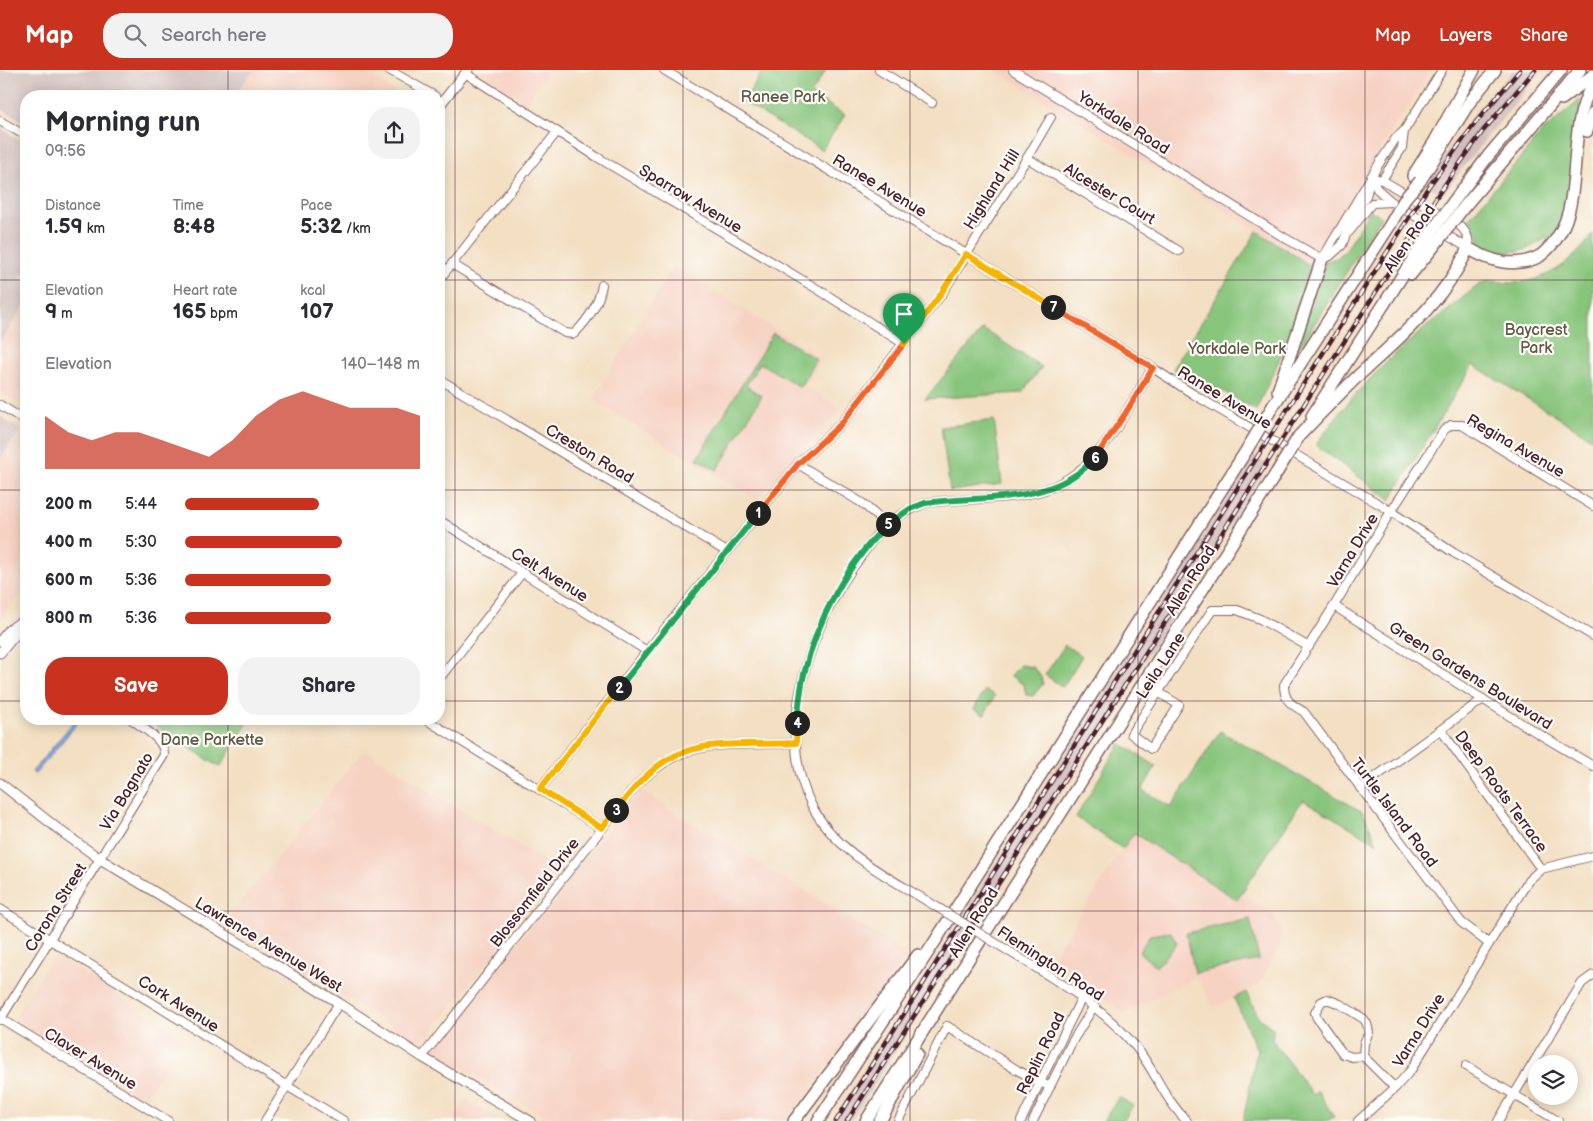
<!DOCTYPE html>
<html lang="en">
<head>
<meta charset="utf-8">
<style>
	body { margin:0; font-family:"Balsamiq Sans",sans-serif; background:#f2f2f3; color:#2b2b33; height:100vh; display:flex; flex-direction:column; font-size:19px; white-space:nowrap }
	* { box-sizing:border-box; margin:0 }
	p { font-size:16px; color:#7c7c81 }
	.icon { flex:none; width:28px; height:28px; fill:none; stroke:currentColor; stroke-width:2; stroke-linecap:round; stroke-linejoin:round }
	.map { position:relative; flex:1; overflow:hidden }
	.side { position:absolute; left:20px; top:20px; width:425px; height:635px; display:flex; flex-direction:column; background:#fff; border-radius:20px; box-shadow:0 2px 12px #0003 }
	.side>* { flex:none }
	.buttons { position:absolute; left:1528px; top:985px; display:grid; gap:10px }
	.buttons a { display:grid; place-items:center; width:50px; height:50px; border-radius:50%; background:#fff; box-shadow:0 2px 12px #0003; font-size:25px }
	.pin { position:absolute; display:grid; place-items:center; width:42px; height:42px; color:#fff; margin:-51px -21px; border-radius:50% 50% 50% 0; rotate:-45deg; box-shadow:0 0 5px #0007 }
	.pin .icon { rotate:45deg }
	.km { position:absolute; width:25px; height:25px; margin:-12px; border-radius:50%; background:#222; color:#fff; font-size:14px; line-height:25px; text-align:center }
	.round { display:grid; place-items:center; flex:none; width:52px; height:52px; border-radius:20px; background:#f2f2f3 }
	.headline { display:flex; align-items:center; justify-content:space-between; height:85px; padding:0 25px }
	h1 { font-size:28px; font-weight:800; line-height:38px }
	.metrics { display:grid; grid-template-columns:repeat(3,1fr); gap:8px; height:85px; padding:5px 25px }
	.metrics div { display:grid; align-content:center }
	.metrics b { font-size:21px; font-weight:800 }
	.metrics small { font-size:14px; font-weight:400 }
	.metrics p { font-size:14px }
	.chart { height:140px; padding:10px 25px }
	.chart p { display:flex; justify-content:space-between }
	.chart svg { width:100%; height:90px; margin-top:5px; fill:#c8321e; opacity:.7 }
	.action { display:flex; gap:10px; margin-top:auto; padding:10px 25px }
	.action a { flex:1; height:58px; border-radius:20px; background:#c8321e; color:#fff; font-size:20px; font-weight:800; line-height:58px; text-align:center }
	.action a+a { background:#f2f2f3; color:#2b2b33 }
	ul { padding:0 25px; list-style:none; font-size:16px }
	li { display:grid; grid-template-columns:80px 60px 1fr; align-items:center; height:38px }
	li i { height:12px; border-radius:6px; background:#c8321e }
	header { display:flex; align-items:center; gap:30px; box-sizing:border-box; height:70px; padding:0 25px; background:#c8321e; color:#fff }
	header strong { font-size:24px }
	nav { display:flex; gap:28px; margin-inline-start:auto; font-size:18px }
	.search { width:350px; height:45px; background:#f2f2f3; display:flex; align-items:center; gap:12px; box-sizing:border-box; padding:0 18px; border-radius:20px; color:#7c7c81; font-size:19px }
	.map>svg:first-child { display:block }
	.built { fill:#f6d2c3 }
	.industrial { fill:#d1bfbd }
	.green { fill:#87c47b; stroke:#687253 }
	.water { fill:#7aace6; stroke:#626688 }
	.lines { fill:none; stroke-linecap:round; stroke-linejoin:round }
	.minor-casing { stroke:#856260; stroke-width:10 }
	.major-casing { stroke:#856260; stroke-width:11 }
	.highway-casing { stroke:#856260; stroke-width:14 }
	.minor { stroke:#fff; stroke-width:8 }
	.major { stroke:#fff; stroke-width:9 }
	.highway { stroke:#fff; stroke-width:11 }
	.rail-casing { stroke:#4a1f2b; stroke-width:4.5 }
	.rail { stroke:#fdfcf7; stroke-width:2.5; stroke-dasharray:8; stroke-linecap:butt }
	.minor-bridge-casing { stroke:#856260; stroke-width:10; stroke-linecap:butt }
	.highway-bridge-casing { stroke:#856260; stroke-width:14; stroke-linecap:butt }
	.minor-bridge { stroke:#fff; stroke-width:8 }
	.highway-bridge { stroke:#fff; stroke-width:11 }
	.split-1-casing { stroke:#fff; stroke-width:10 }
	.split-2-casing { stroke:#fff; stroke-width:10 }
	.split-3-casing { stroke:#fff; stroke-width:10 }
	.split-4-casing { stroke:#fff; stroke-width:10 }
	.split-5-casing { stroke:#fff; stroke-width:10 }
	.split-6-casing { stroke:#fff; stroke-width:10 }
	.split-7-casing { stroke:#fff; stroke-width:10 }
	.split-8-casing { stroke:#fff; stroke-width:10 }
	.split-1 { stroke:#f0652b; stroke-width:6 }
	.split-2 { stroke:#22a559; stroke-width:6 }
	.split-3 { stroke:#f5b400; stroke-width:6 }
	.split-4 { stroke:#f5b400; stroke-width:6 }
	.split-5 { stroke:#22a559; stroke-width:6 }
	.split-6 { stroke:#22a559; stroke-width:6 }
	.split-7 { stroke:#f0652b; stroke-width:6 }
	.split-8 { stroke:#f5b400; stroke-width:6 }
	.grid { fill:none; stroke:#4a1f2b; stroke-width:1; stroke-opacity:0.55 }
	.labels { text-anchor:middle; stroke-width:4.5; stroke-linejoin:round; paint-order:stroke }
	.park-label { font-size:16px; fill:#5f5947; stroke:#fdfcf7 }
	.street-label { font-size:16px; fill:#4a1f2b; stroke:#fdfcf7 }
</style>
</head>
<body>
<header>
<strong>Map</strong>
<div class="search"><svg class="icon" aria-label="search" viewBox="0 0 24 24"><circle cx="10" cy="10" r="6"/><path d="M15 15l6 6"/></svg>Search here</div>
<nav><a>Map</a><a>Layers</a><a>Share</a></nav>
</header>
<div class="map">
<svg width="1593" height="1051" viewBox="0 0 1593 1051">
	<rect width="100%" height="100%" fill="#fdfcf7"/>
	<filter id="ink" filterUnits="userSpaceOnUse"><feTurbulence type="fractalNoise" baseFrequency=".02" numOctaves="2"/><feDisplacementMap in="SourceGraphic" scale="10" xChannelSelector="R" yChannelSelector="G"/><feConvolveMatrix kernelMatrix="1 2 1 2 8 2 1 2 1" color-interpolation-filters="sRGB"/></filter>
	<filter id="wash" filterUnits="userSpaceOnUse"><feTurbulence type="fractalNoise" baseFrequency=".0096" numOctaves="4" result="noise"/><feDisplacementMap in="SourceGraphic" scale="20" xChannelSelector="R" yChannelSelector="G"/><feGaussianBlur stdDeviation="1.12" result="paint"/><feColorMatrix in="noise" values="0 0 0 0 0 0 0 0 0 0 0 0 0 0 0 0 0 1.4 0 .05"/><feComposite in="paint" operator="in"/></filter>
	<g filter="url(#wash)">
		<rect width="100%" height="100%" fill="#f3dfc2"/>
		<g class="built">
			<polygon points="254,0 360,0 405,26 233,26"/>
			<polygon points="481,0 548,0 526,34 479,3"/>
			<polygon points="995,0 1430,0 1330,161 1311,196 1257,161"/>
			<polygon points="673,196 823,289 805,316 842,339 792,390 757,430 593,330"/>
			<polygon points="26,233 26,338 0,322 0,272"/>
			<polygon points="20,360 26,364 26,517 0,550 0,389"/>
			<polygon points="364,680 559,800 422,974 224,853"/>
			<polygon points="639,720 909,885 798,1036 784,1051 552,1051 432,980"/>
			<polygon points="1134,762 1237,829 1241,825 1272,843 1280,857 1281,873 1260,914 1214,938 1197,906 1123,944 1111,934 1048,894"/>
			<polygon points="54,885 184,967 144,1030 14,948"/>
			<polygon points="466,1029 501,1051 453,1051"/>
		</g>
		<g class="industrial">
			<polygon points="0,0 254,0 233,26 26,26 26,53 0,38"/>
			<polygon points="1513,0 1542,0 1471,87 1443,125 1427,115 1449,79 1472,48"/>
			<polygon points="0,58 26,74 26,200 20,208 26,213 26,233 0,272"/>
			<polygon points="0,346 20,360 0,389"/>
			<polygon points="1254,386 1268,395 1213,483 851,1051 832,1051"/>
		</g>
		<g class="green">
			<polygon points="763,0 826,0 811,24 845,45 822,80 743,32"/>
			<polygon points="1580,30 1575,91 1557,163 1525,180 1499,183 1477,175 1479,168 1478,163 1466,152 1543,61"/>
			<polygon points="1370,140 1381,147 1298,280 1296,279 1326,191 1337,188 1347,178"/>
			<polygon points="1257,161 1311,196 1291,264 1256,340 1223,321 1219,320 1173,299"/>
			<path d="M1593,163V369L1473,295L1390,430L1316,375C1351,323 1402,274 1452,237C1461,229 1471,220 1482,213C1489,209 1504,213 1512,213C1546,212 1575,191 1593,163Z"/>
			<polygon points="983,259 1042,297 1022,323 925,329"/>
			<polygon points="773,263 816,289 800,317 760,293 746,316 762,326 717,400 697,389"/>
			<polygon points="994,350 1002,414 950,421 941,357"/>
			<polygon points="1065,575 1082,586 1063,617 1045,605"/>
			<polygon points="1020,595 1033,597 1041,607 1043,614 1033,626 1026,625 1024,615 1011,606"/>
			<polygon points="985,620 995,626 984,645 974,639"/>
			<polygon points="148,649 250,649 220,697 171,667"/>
			<polygon points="1220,661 1363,742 1377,773 1303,730 1237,830 1134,763 1123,779 1076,747 1120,673 1156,696 1142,720 1171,737"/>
			<polygon points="1250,849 1259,890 1195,903 1186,863"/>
			<polygon points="1171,862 1177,874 1156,897 1139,882 1150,865"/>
			<polygon points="1246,922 1259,948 1274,959 1272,969 1275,974 1313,1025 1318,1021 1334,1047 1326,1051 1243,1051 1257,980 1234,928"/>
			<polygon points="1119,1027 1133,1036 1123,1051 1103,1051"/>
		</g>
		<polygon class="water" points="76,649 81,649 35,704 32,702"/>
	</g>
	<g filter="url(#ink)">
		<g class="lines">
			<defs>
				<g id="minor">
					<polyline points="389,0 435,26"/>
					<polyline points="664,0 1145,293 1193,324 1384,437 1454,483 1593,566"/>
					<polyline points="879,0 932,33"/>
					<polyline points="1013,0 1285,168 1322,189 1330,186 1342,175 1351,151 1366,126 1371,107"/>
					<polyline points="465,3 597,87 819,220 904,274"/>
					<polyline points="0,51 26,66"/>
					<polyline points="1027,88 1179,181"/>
					<path d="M1371,107L1382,110L1459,155C1466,161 1470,168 1468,178L1392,132L1377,119Z"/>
					<polyline points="1382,110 1402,78 1404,61"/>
					<polyline points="1349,162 1372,133 1392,132"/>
					<polyline points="1322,189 1380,92 1396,68 1404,61 1442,0"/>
					<path d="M452,194L565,263L574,264C587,251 599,234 602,215"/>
					<polyline points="439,210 557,62"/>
					<polyline points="439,309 727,482"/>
					<polyline points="0,335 26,351"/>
					<polyline points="798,394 862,433 886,454"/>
					<polyline points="439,450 647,581"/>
					<polyline points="1334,536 1524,655 1593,696"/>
					<polyline points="439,609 522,503"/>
					<polyline points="1158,622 1179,635 1151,679 1131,664 1212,540 1237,540 1260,549 1309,577"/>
					<polyline points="425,649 602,758"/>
					<polyline points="1441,660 1541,799"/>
					<polyline points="1360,718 1483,629"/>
					<polyline points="540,719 647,581 798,394 841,354 941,225 1027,88 1051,47"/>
					<path d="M927,831C885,805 836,782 812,736C772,659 813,549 862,485C870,474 878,461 888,453C900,444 912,439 925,433C959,428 994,431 1028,424C1096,412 1119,350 1153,298"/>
					<polyline points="0,839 344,1051"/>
					<path d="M1488,873L1461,852L1304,642C1291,634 1284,631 1284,615L1334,536L1385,451L1444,360L1451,355H1462L1593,436"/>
					<path d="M1007,880C1052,908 1100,934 1135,976C1155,1000 1164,1029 1187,1051"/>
					<polyline points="0,948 168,1051"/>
					<path d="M0,950L164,685C165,669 142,658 131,649"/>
					<polyline points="1363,986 1352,987 1343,984 1317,948 1315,943 1321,932 1327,929 1340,934 1364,949 1367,954 1369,962 1364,973 1363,986 1395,1018"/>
					<path d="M422,987L630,723C682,662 726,678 796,673"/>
					<polyline points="1466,996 1558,1051"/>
					<polyline points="265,1051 339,933"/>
					<polyline points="898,1051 947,956 1017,1000 1050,1017"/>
					<polyline points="1021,1051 1082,927"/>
					<polyline points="1033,1051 1072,972 1094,936"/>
					<polyline points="1358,1051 1395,1018 1411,1000 1528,811 1541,799 1593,786"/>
					<polyline points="1498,1051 1582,913 1593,905"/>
				</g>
				<g id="major">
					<polyline points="439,36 468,0"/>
					<polyline points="0,571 9,560 22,551"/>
					<polyline points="0,583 16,564 23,551"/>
					<polyline points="0,713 62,762 100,789 339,933 422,987 530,1051"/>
				</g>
				<g id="highway">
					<polyline points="1562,29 1593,5"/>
					<polyline points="1587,61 1593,43"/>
					<polyline points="1413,106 1435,71 1474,0"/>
					<polyline points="1420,111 1469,33 1495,0"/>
					<polyline points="1454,131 1489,85 1561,0"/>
					<polyline points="1464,137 1580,0"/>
					<polyline points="1411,204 1431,180"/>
					<polyline points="1278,321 1322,189"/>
					<polyline points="1273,336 1390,155"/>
					<polyline points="1312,346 1422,175"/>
					<path d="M1299,366C1318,346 1338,325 1358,306C1398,269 1446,229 1468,178C1491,192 1515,199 1540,186C1593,145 1560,70 1593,13"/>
					<polyline points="794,1051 918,885"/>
					<polyline points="818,1051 934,873 1246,381"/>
					<polyline points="866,1051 1277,402"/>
					<polyline points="880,1051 917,984"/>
				</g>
			</defs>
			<use href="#minor" class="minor-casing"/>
			<use href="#major" class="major-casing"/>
			<use href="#highway" class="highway-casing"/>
			<use href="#minor" class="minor"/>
			<use href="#major" class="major"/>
			<use href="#highway" class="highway"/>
			<defs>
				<g id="rail">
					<polyline points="836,1051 1429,116 1476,52 1520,0"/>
					<polyline points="847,1051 1439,123 1483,61 1535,0"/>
				</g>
			</defs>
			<use href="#rail" class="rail-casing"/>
			<use href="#rail" class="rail"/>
			<defs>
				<polyline id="minor-bridge" points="927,831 1007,880"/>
				<g id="highway-bridge">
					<polyline points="1390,155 1406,127 1420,111"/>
					<polyline points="1422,175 1454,131"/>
					<polyline points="1431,180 1464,137"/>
					<polyline points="1246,381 1273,336"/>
					<polyline points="1277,402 1299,366"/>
				</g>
			</defs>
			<use href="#minor-bridge" class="minor-bridge-casing"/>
			<use href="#highway-bridge" class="highway-bridge-casing"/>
			<use href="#minor-bridge" class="minor-bridge"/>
			<use href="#highway-bridge" class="highway-bridge"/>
		</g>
	</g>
	<g class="lines" filter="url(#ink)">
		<defs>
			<polyline id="split-1" points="758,443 798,394 841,354 904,274"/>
			<polyline id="split-2" points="619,618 758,443"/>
			<polyline id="split-3" points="616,740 602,758 540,719 619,618"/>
			<path id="split-4" d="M616,740C629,724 642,708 658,696C697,666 751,676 796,673L797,653"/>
			<path id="split-5" d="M797,653C799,637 800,620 804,604C817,550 848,492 888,454"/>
			<path id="split-6" d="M888,454L910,439L925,433C983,424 1051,437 1095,388"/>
			<polyline id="split-7" points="1053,237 1153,298 1125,344 1095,388"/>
			<polyline id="split-8" points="904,274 940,225 966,184 1053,237"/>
		</defs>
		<use href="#split-1" class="split-1-casing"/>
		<use href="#split-2" class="split-2-casing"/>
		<use href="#split-3" class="split-3-casing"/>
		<use href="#split-4" class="split-4-casing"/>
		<use href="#split-5" class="split-5-casing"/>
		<use href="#split-6" class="split-6-casing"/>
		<use href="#split-7" class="split-7-casing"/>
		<use href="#split-8" class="split-8-casing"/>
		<use href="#split-1" class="split-1"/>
		<use href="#split-2" class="split-2"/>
		<use href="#split-3" class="split-3"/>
		<use href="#split-4" class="split-4"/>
		<use href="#split-5" class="split-5"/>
		<use href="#split-6" class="split-6"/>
		<use href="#split-7" class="split-7"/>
		<use href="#split-8" class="split-8"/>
	</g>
	<path class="grid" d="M228,0V26M455,0V1051M683,0V1051M910,0V1051M1138,0V1051M1365,0V1051M0,210H26M439,210H1593M0,420H26M439,420H1593M0,631H26M439,631H1593M228,649V1051M0,841H1593"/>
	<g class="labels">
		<g class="park-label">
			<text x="783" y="32">Ranee Park</text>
			<text x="1536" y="265">Baycrest<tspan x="1536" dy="18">Park</tspan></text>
			<text x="1237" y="284">Yorkdale Park</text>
			<text x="212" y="675">Dane Parkette</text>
		</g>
		<g class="street-label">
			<text transform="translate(1124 52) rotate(32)" y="6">Yorkdale Road</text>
			<text transform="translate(880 115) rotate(31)" y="6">Ranee Avenue</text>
			<text transform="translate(991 119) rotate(-58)" y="6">Highland Hill</text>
			<text transform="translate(1110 123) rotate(31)" y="6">Alcester Court</text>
			<text transform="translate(691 128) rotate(31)" y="6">Sparrow Avenue</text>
			<text transform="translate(1409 168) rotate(-56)" y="6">Allen Road</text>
			<text transform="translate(1225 327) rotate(31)" y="6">Ranee Avenue</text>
			<text transform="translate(1516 375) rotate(30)" y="6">Regina Avenue</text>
			<text transform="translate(590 383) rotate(31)" y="6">Creston Road</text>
			<text transform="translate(1352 480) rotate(-59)" y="6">Varna Drive</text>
			<text transform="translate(550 504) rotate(32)" y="6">Celt Avenue</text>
			<text transform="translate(1190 510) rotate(-58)" y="6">Allen Road</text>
			<text transform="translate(1160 595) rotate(-57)" y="6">Leila Lane</text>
			<text transform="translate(1471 605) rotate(32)" y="6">Green Gardens Boulevard</text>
			<text transform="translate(126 721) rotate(-59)" y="6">Via Bagnato</text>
			<text transform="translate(1502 721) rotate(54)" y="6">Deep Roots Terrace</text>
			<text transform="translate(1395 742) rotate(53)" y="6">Turtle Island Road</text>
			<text transform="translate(534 822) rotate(-52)" y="6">Blossomfield Drive</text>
			<text transform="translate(55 837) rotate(-58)" y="6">Corona Street</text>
			<text transform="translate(973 852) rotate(-58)" y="6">Allen Road</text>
			<text transform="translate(269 874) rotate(31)" y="6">Lawrence Avenue West</text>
			<text transform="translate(1051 893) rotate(33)" y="6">Flemington Road</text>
			<text transform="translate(179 933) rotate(32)" y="6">Cork Avenue</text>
			<text transform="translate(1418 960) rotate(-58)" y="6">Varna Drive</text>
			<text transform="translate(1040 983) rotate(-64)" y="6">Replin Road</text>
			<text transform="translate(91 988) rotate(31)" y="6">Claver Avenue</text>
		</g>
	</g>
</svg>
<div class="buttons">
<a><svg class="icon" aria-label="layers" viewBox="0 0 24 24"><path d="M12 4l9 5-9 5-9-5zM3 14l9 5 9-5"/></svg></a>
</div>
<div class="pin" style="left:904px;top:274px;background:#1e9e55"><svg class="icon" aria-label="arrive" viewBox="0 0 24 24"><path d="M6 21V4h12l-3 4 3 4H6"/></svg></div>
<b class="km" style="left:758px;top:443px">1</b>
<b class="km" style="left:619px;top:618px">2</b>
<b class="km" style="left:616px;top:740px">3</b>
<b class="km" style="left:797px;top:653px">4</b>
<b class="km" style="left:888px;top:454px">5</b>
<b class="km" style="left:1095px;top:388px">6</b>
<b class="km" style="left:1053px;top:237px">7</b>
<section class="side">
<div class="headline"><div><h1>Morning run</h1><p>09:56</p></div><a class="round"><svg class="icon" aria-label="share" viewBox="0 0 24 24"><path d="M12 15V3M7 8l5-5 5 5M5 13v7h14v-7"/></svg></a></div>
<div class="metrics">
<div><p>Distance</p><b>1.59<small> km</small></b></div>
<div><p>Time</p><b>8:48</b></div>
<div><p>Pace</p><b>5:32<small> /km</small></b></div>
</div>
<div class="metrics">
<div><p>Elevation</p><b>9<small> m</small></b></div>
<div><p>Heart rate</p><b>165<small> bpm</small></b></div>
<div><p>kcal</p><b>107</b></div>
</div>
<div class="chart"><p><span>Elevation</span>140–148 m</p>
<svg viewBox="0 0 160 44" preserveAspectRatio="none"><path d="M0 44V18L10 26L20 30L30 26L40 26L50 30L60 34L70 38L80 30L90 18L100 10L110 6L120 10L130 14L140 14L150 14L160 18V44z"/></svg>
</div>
<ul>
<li><b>200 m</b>5:44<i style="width:57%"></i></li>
<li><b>400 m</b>5:30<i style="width:67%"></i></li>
<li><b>600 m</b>5:36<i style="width:62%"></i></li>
<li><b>800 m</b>5:36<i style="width:62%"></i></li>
</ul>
<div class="action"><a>Save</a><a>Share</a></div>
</section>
</div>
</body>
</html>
